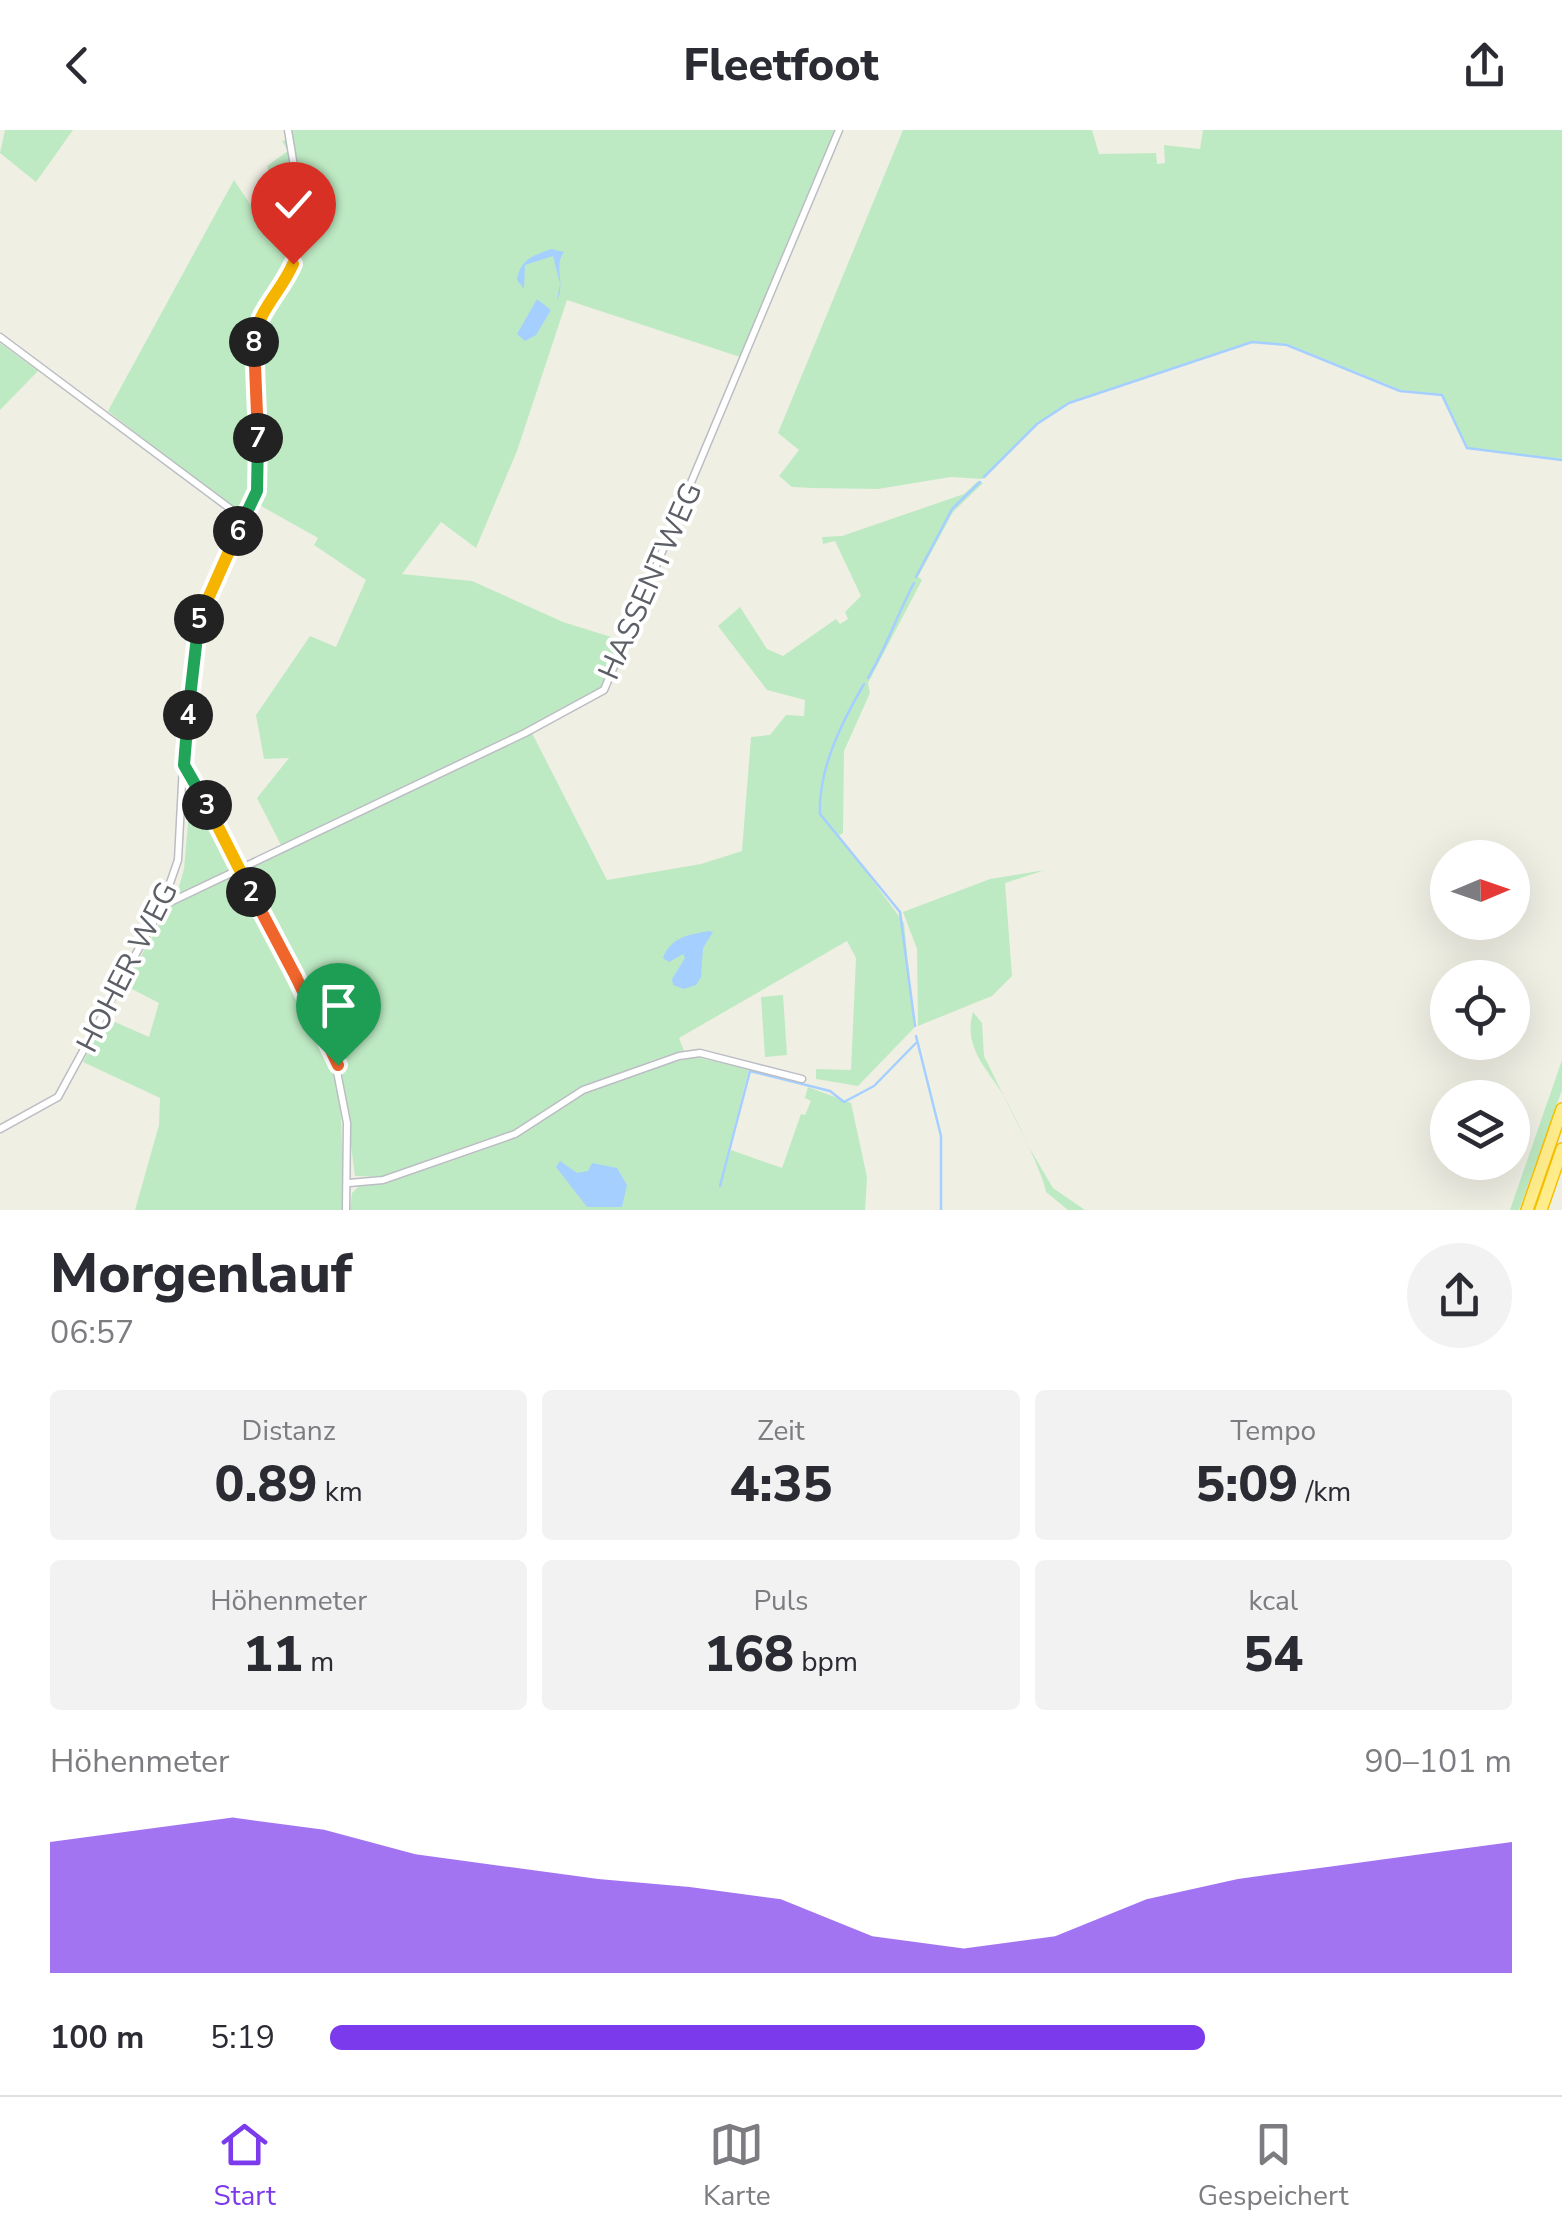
<!DOCTYPE html>
<html lang="de">
<head>
<meta charset="utf-8">
<style>
	body { margin:0; font-family:"Nunito Sans",sans-serif; background:#f2f2f3; color:#2b2b33; height:100vh; display:flex; flex-direction:column; font-size:38px; white-space:nowrap }
	* { box-sizing:border-box; margin:0 }
	p { font-size:32px; color:#7c7c81 }
	.icon { flex:none; width:55px; height:55px; fill:none; stroke:currentColor; stroke-width:2; stroke-linecap:round; stroke-linejoin:round }
	.map { position:relative; height:1080px; overflow:hidden }
	.details { display:flex; flex-direction:column; background:#fff; flex:1 }
	.details>* { flex:none }
	.needle { width:65px; rotate:88deg }
	.fabs { position:absolute; left:1430px; top:710px; display:grid; gap:20px }
	.fabs a { display:grid; place-items:center; width:100px; height:100px; border-radius:50%; background:#fff; box-shadow:0 10px 40px #0002; font-size:50px }
	.pin { position:absolute; display:grid; place-items:center; width:85px; height:85px; color:#fff; margin:-102px -42px; border-radius:50% 50% 50% 0; rotate:-45deg; box-shadow:0 0 10px #0007 }
	.pin .icon { rotate:45deg }
	.km { position:absolute; width:50px; height:50px; margin:-25px; border-radius:50%; background:#222; color:#fff; font-size:28px; line-height:50px; text-align:center }
	.round { display:grid; place-items:center; flex:none; width:105px; height:105px; border-radius:52px; background:#f2f2f3 }
	.summary { display:flex; align-items:center; justify-content:space-between; height:170px; padding:0 50px }
	h1 { font-size:55px; font-weight:800; line-height:75px }
	.stats { display:grid; grid-template-columns:repeat(3,1fr); gap:15px; height:170px; padding:10px 50px }
	.stats div { display:grid; align-content:center; border-radius:10px; background:#f2f2f3; text-align:center }
	.stats b { font-size:50px; font-weight:800 }
	.stats small { font-size:28px; font-weight:400 }
	.stats p { font-size:28px }
	.chart { height:280px; padding:20px 50px }
	.chart p { display:flex; justify-content:space-between }
	.chart svg { width:100%; height:180px; margin-top:10px; fill:#7c3aed; opacity:.7 }
	ul { padding:0 50px; list-style:none; font-size:32px }
	li { display:grid; grid-template-columns:160px 120px 1fr; align-items:center; height:75px }
	li i { height:25px; border-radius:12px; background:#7c3aed }
	header { display:flex; justify-content:space-between; align-items:center; height:130px; padding:0 50px; background:#fff; font-size:45px; font-weight:800 }
	.tabs { display:flex; justify-content:space-around; align-items:center; height:140px; border-top:2px solid #e1e1e2; background:#fff; font-size:28px; color:#7c7c81 }
	.tabs a { display:grid; justify-items:center; gap:5px }
	.tabs .selected { color:#7c3aed }
	.map>svg:first-child { display:block }
	.green { fill:#beeac3 }
	.water { fill:#a5cfff }
	.lines { fill:none; stroke-linecap:round; stroke-linejoin:round }
	.stream { stroke:#a5cfff; stroke-width:2.5 }
	.street-casing { stroke:#bcbdc4; stroke-width:9 }
	.highway-casing { stroke:#f4c100; stroke-width:14 }
	.street { stroke:#fff; stroke-width:6 }
	.highway { stroke:#ffed8c; stroke-width:11 }
	.split-1-casing { stroke:#fff; stroke-width:20 }
	.split-2-casing { stroke:#fff; stroke-width:20 }
	.split-3-casing { stroke:#fff; stroke-width:20 }
	.split-4-casing { stroke:#fff; stroke-width:20 }
	.split-5-casing { stroke:#fff; stroke-width:20 }
	.split-6-casing { stroke:#fff; stroke-width:20 }
	.split-7-casing { stroke:#fff; stroke-width:20 }
	.split-8-casing { stroke:#fff; stroke-width:20 }
	.split-9-casing { stroke:#fff; stroke-width:20 }
	.split-1 { stroke:#f0652b; stroke-width:12 }
	.split-2 { stroke:#f0652b; stroke-width:12 }
	.split-3 { stroke:#f5b400; stroke-width:12 }
	.split-4 { stroke:#22a559; stroke-width:12 }
	.split-5 { stroke:#22a559; stroke-width:12 }
	.split-6 { stroke:#f5b400; stroke-width:12 }
	.split-7 { stroke:#22a559; stroke-width:12 }
	.split-8 { stroke:#f0652b; stroke-width:12 }
	.split-9 { stroke:#f5b400; stroke-width:12 }
	.labels { text-anchor:middle; stroke-width:8; stroke-linejoin:round; paint-order:stroke }
	.street-label { font-size:30px; fill:#5c5f66; stroke:#fff }
</style>
</head>
<body>
<header><svg class="icon" aria-label="back" viewBox="0 0 24 24"><path d="M15 5l-7 7 7 7"/></svg>Fleetfoot<svg class="icon" aria-label="share" viewBox="0 0 24 24"><path d="M12 15V3M7 8l5-5 5 5M5 13v7h14v-7"/></svg></header>
<div class="map">
<svg width="1562" height="1080" viewBox="0 0 1562 1080">
	<rect width="100%" height="100%" fill="#f0efe4"/>
	<g class="green">
		<polygon points="5,0 73,0 36,52 0,23"/>
		<polygon points="292,0 836,0 740,227 567,170 517,321 476,418 441,392 402,444 472,451 563,492 624,511 603,557 582,573 406,655 409,662 532,603 607,750 701,734 742,721 751,607 770,605 786,585 804,586 805,570 767,560 718,496 740,477 767,519 783,526 836,489 840,494 848,489 845,482 861,466 835,411 823,414 822,407 842,406 964,364 978,351 983,353 953,382 918,447 922,450 868,553 870,563 844,621 843,703 839,705 904,793 914,898 858,956 816,949 816,939 851,940 856,828 847,811 679,908 684,921 650,931 651,937 696,927 749,939 719,1057 731,1020 782,1038 801,984 805,985 811,971 805,968 808,957 851,973 867,1047 865,1080 350,1080 352,1063 359,1056 384,1054 488,1018 491,1011 383,1047 355,1046 339,925 244,740 369,678 281,715 257,668 289,628 264,629 256,585 310,506 336,517 366,450 314,415 318,408 254,372 244,389 108,281 234,50 256,83 283,83 267,36 288,21 282,11 292,8"/>
		<polygon points="903,0 1092,0 1099,24 1156,23 1157,34 1165,33 1164,15 1200,19 1203,0 1562,0 1562,329 1467,318 1442,264 1401,260 1288,214 1252,212 1068,273 1037,294 982,349 951,347 878,359 812,358 792,357 779,346 799,320 778,303"/>
		<polygon points="0,213 38,241 0,280"/>
		<polygon points="191,659 332,928 341,984 344,1080 135,1080 159,995 160,968 83,932 106,888 149,907 159,873 124,855 177,764 184,739"/>
		<polygon points="1045,740 1005,753 1012,846 992,866 918,896 917,819 903,782 990,749"/>
		<polygon points="783,865 787,925 765,927 761,867"/>
		<path d="M973,882L982,893L984,926L1030,1019L1053,1058L1085,1080H1068L1046,1062C1045,1049 1014,984 1005,968C991,942 962,920 973,882Z"/>
		<polygon points="1562,930 1562,960 1519,1080 1510,1080"/>
	</g>
	<g class="water">
		<path d="M551,119L564,122C553,137 566,153 557,171L560,154L553,126L525,135L524,159L517,150C520,129 533,126 551,119Z"/>
		<polygon points="537,169 551,180 536,205 525,211 517,204"/>
		<path d="M708,801L713,802L703,818L701,847L696,855L684,859L673,855L672,849L685,828L683,824L669,832L663,828C671,807 688,805 708,801Z"/>
		<polygon points="560,1031 577,1043 588,1041 592,1033 617,1038 627,1055 622,1077 587,1077 556,1037"/>
	</g>
	<g class="lines">
		<g class="stream">
			<polyline points="984,347 1037,294 1069,273 1252,212 1287,215 1400,261 1442,265 1467,318 1562,330"/>
			<polyline points="916,447 952,379 980,352"/>
			<path d="M868,548C887,516 897,485 914,453"/>
			<path d="M864,554C842,592 818,639 820,684L900,782L915,896"/>
			<polyline points="916,906 941,1006 941,1080"/>
			<polyline points="720,1056 750,941 830,961 844,972 874,956 916,913"/>
		</g>
		<defs>
			<g id="street">
				<polyline points="288,0 303,91 284,154 258,187 254,208 260,335 257,361 205,468 195,500 183,635 333,921 347,993 346,1080"/>
				<polyline points="0,207 244,389"/>
				<polyline points="162,776 525,603 604,560 839,0"/>
				<polyline points="0,999 58,967 162,776 178,730 183,635"/>
				<polyline points="349,1053 383,1050 515,1004 583,960 679,926 700,923 802,949"/>
			</g>
			<g id="highway">
				<polyline points="1527,1080 1562,979"/>
				<polyline points="1541,1080 1562,1019"/>
			</g>
		</defs>
		<use href="#street" class="street-casing"/>
		<use href="#highway" class="highway-casing"/>
		<use href="#street" class="street"/>
		<use href="#highway" class="highway"/>
	</g>
	<g class="lines">
		<defs>
			<polyline id="split-1" points="296,847 338,935"/>
			<polyline id="split-2" points="251,762 296,847"/>
			<polyline id="split-3" points="207,675 251,762"/>
			<polyline id="split-4" points="188,585 184,635 207,675"/>
			<polyline id="split-5" points="188,585 199,489"/>
			<polyline id="split-6" points="199,489 238,401"/>
			<polyline id="split-7" points="238,401 257,361 258,308"/>
			<polyline id="split-8" points="254,212 258,308"/>
			<path id="split-9" d="M254,212C257,181 281,162 293,134"/>
		</defs>
		<use href="#split-1" class="split-1-casing"/>
		<use href="#split-2" class="split-2-casing"/>
		<use href="#split-3" class="split-3-casing"/>
		<use href="#split-4" class="split-4-casing"/>
		<use href="#split-5" class="split-5-casing"/>
		<use href="#split-6" class="split-6-casing"/>
		<use href="#split-7" class="split-7-casing"/>
		<use href="#split-8" class="split-8-casing"/>
		<use href="#split-9" class="split-9-casing"/>
		<use href="#split-1" class="split-1"/>
		<use href="#split-2" class="split-2"/>
		<use href="#split-3" class="split-3"/>
		<use href="#split-4" class="split-4"/>
		<use href="#split-5" class="split-5"/>
		<use href="#split-6" class="split-6"/>
		<use href="#split-7" class="split-7"/>
		<use href="#split-8" class="split-8"/>
		<use href="#split-9" class="split-9"/>
	</g>
	<g class="labels">
		<g class="street-label">
			<text transform="translate(650 451) rotate(-66)" y="10">HASSENTWEG</text>
			<text transform="translate(127 837) rotate(-63)" y="10">HOHER WEG</text>
		</g>
	</g>
</svg>
<div class="fabs">
<a><svg class="needle" viewBox="-14 -14 28 28"><path d="M0-13l5 13h-10z" fill="#e53935"/><path d="M0 13l5-13h-10z" fill="#7c7c81"/></svg></a>
<a><svg class="icon" aria-label="locate" viewBox="0 0 24 24"><circle cx="12" cy="12" r="6"/><path d="M12 2v4M12 18v4M2 12h4M18 12h4"/></svg></a>
<a><svg class="icon" aria-label="layers" viewBox="0 0 24 24"><path d="M12 4l9 5-9 5-9-5zM3 14l9 5 9-5"/></svg></a>
</div>
<div class="pin" style="left:338px;top:935px;background:#1e9e55"><svg class="icon" aria-label="arrive" viewBox="0 0 24 24"><path d="M6 21V4h12l-3 4 3 4H6"/></svg></div>
<div class="pin" style="left:293px;top:134px;background:#d93025"><svg class="icon" aria-label="check" viewBox="0 0 24 24"><path d="M5 12l5 5 9-10"/></svg></div>
<b class="km" style="left:251px;top:762px">2</b>
<b class="km" style="left:207px;top:675px">3</b>
<b class="km" style="left:188px;top:585px">4</b>
<b class="km" style="left:199px;top:489px">5</b>
<b class="km" style="left:238px;top:401px">6</b>
<b class="km" style="left:258px;top:308px">7</b>
<b class="km" style="left:254px;top:212px">8</b>
</div>
<section class="details">
<div class="summary"><div><h1>Morgenlauf</h1><p>06:57</p></div><a class="round"><svg class="icon" aria-label="share" viewBox="0 0 24 24"><path d="M12 15V3M7 8l5-5 5 5M5 13v7h14v-7"/></svg></a></div>
<div class="stats">
<div><p>Distanz</p><b>0.89<small> km</small></b></div>
<div><p>Zeit</p><b>4:35</b></div>
<div><p>Tempo</p><b>5:09<small> /km</small></b></div>
</div>
<div class="stats">
<div><p>Höhenmeter</p><b>11<small> m</small></b></div>
<div><p>Puls</p><b>168<small> bpm</small></b></div>
<div><p>kcal</p><b>54</b></div>
</div>
<div class="chart"><p><span>Höhenmeter</span>90–101 m</p>
<svg viewBox="0 0 160 44" preserveAspectRatio="none"><path d="M0 44V12L10 9L20 6L30 9L40 15L50 18L60 21L70 23L80 26L90 35L100 38L110 35L120 26L130 21L140 18L150 15L160 12V44z"/></svg>
</div>
<ul>
<li><b>100 m</b>5:19<i style="width:74%"></i></li>
</ul>
</section>
<nav class="tabs">
<a class="selected"><svg class="icon" aria-label="home" viewBox="0 0 24 24"><path d="M3 11l9-7 9 7M6 9v11h12V9"/></svg>Start</a>
<a><svg class="icon" aria-label="map" viewBox="0 0 24 24"><path d="M3 6l6-2 6 2 6-2v14l-6 2-6-2-6 2zM9 4v14M15 6v14"/></svg>Karte</a>
<a><svg class="icon" aria-label="saved" viewBox="0 0 24 24"><path d="M7 4h10v16l-5-4-5 4z"/></svg>Gespeichert</a>
</nav>
</body>
</html>
